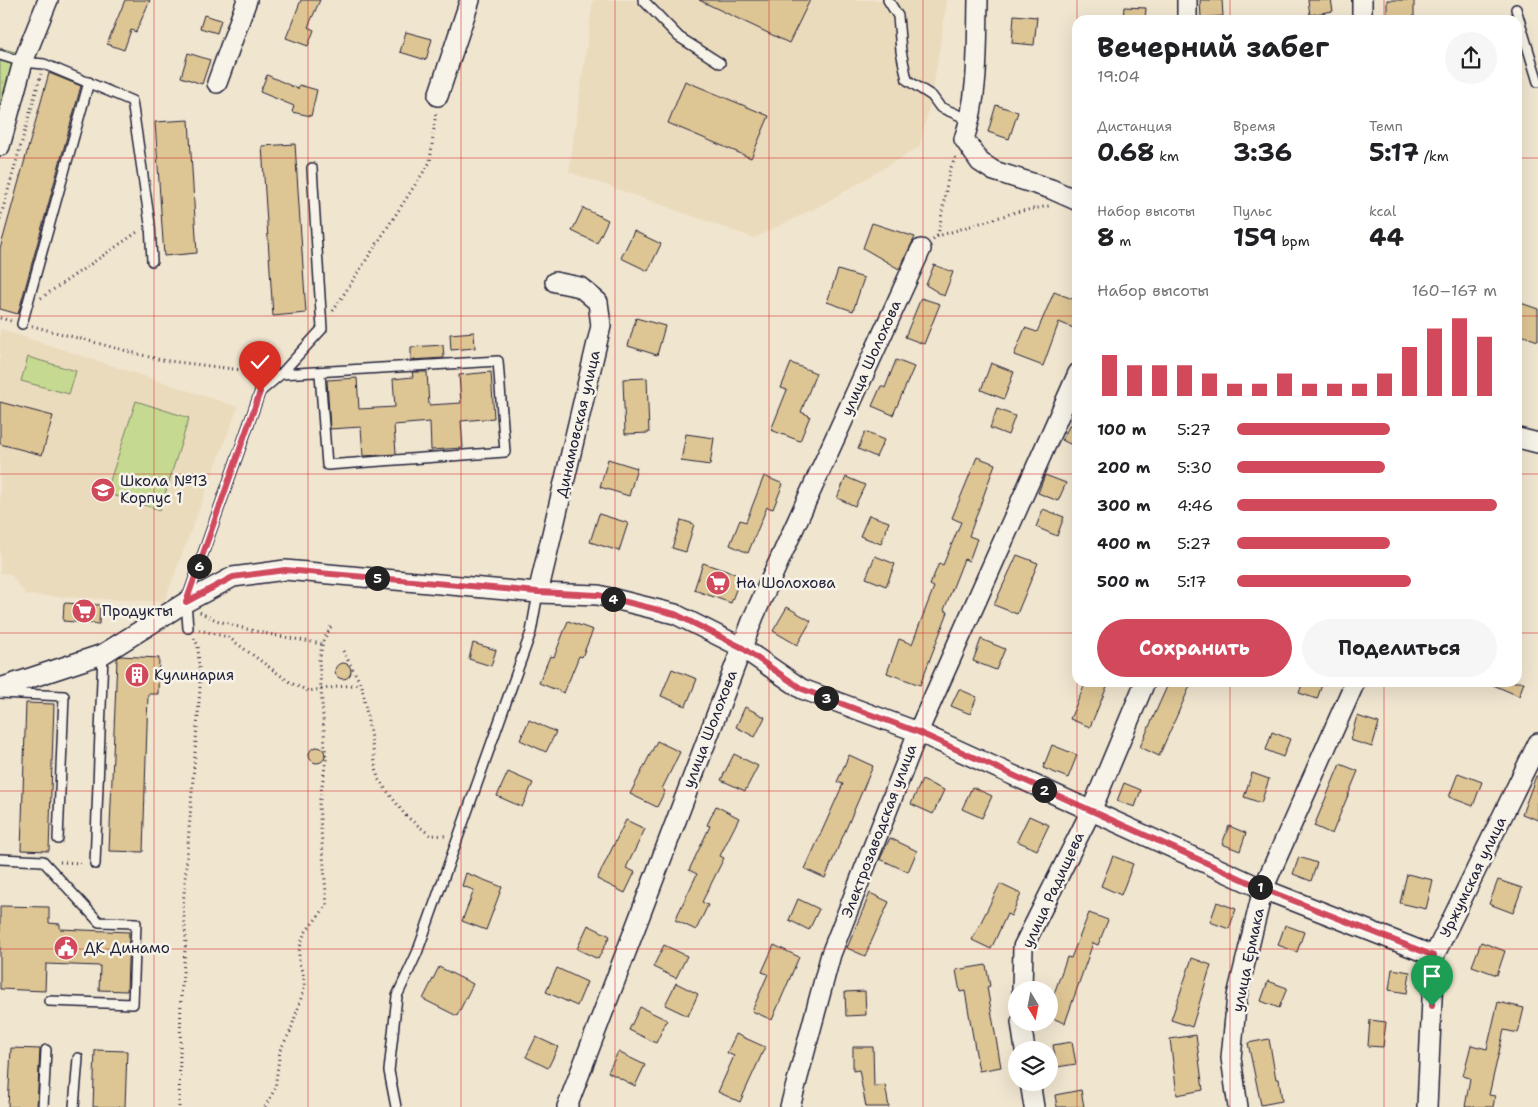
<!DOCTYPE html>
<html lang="ru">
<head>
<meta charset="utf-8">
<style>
	body { margin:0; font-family:"Shantell Sans",sans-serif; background:#f6f6f6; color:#202124; height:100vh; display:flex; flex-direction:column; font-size:19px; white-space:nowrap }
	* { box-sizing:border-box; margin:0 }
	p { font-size:16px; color:#757577 }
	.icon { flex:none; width:28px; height:28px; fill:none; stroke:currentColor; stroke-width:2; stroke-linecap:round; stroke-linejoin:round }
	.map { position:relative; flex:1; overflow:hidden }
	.panel { position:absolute; left:1072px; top:15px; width:450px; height:672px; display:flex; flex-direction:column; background:#fff; border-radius:15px; box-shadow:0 5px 20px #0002 }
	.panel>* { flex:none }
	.needle { width:32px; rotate:170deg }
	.controls { position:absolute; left:1008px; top:981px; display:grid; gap:10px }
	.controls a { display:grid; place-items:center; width:50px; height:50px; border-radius:50%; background:#fff; box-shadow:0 5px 20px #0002; font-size:25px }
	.pin { position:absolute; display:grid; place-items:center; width:42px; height:42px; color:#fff; margin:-51px -21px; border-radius:50% 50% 50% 0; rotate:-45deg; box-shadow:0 0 5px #0007 }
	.pin .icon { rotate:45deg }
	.km { position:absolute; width:25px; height:25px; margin:-12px; border-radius:50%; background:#222; color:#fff; font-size:14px; line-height:25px; text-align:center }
	.round { display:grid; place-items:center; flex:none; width:52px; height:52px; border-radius:26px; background:#f6f6f6 }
	.head { display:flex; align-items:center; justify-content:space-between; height:85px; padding:0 25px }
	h1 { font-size:28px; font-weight:700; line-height:38px }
	.figures { display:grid; grid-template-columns:repeat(3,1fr); gap:8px; height:85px; padding:5px 25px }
	.figures div { display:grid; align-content:center }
	.figures b { font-size:25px; font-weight:700 }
	.figures small { font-size:14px; font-weight:400 }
	.figures p { font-size:14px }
	.chart { height:140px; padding:10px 25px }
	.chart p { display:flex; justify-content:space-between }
	.chart svg { width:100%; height:90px; margin-top:5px; stroke:#d1495b; stroke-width:6 }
	.button { display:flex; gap:10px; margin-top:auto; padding:10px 25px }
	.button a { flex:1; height:58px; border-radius:30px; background:#d1495b; color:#fff; font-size:20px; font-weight:700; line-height:58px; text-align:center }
	.button a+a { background:#f6f6f6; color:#202124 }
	ul { padding:0 25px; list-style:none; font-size:16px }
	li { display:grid; grid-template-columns:80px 60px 1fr; align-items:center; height:38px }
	li i { height:12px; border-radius:6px; background:#d1495b }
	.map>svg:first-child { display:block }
	.built { fill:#ebdbbd }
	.grass { fill:url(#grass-tufts); stroke:#747e66 }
	.garden { fill:#c5da90; stroke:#747e66 }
	.building { fill:#dec594; stroke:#22223b }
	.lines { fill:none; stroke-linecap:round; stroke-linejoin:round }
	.service-casing { stroke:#22223b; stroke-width:12 }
	.minor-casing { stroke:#22223b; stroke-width:22 }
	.path { stroke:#22223b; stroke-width:3; stroke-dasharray:1 4; stroke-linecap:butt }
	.service { stroke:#f7f3e8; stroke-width:9 }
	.minor { stroke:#f7f3e8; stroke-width:19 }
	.route-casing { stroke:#fff; stroke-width:10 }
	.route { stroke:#d1495b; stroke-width:6 }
	.grid { fill:none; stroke:#d62828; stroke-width:1; stroke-opacity:0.55 }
	.labels { text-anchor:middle; stroke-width:5; stroke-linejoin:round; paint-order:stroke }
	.street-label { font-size:15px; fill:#22223b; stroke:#f7f3e8 }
	.poi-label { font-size:15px; fill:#22223b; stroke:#f7f3e8; text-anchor:start }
</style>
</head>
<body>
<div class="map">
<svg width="1538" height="1107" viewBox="0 0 1538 1107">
	<defs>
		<pattern id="grass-tufts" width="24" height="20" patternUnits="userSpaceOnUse" patternTransform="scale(1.25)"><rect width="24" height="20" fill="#c5da90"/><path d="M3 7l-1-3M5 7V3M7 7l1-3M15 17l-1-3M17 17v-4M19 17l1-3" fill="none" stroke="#a9bb7d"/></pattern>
	</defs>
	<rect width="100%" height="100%" fill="#f0e5cf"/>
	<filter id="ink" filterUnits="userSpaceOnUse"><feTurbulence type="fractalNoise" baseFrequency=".02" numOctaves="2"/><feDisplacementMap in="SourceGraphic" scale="10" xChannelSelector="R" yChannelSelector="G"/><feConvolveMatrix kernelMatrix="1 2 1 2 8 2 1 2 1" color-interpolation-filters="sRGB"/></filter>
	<g filter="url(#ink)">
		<g class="built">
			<polygon points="593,0 947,0 932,96 919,147 820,206 754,238 569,172"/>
			<polygon points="0,329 238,407 164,602 26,595 10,574 0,573"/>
		</g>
		<polygon class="grass" points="0,48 19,53 0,121"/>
		<g class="garden">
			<polygon points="28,357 76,371 69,394 21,381"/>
			<polygon points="136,401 189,418 160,510 106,493"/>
		</g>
		<g class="building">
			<polygon points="125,0 150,0 136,32 131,30 124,50 107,44"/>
			<polygon points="301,0 320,0 308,27 314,30 308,46 286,38"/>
			<polygon points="699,0 810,0 789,43"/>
			<polygon points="1200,0 1222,0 1223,16 1201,18"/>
			<polygon points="1308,0 1331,0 1333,11 1310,15"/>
			<rect x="1387" y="0" width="27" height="20"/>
			<polygon points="1124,7 1146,8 1145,20 1123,20"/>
			<polygon points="204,15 221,20 217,33 200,28"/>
			<polygon points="1014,15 1037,17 1034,45 1012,43"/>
			<polygon points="406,32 432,39 426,60 400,52"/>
			<polygon points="188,53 210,60 202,84 181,77"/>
			<polygon points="49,73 81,86 18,314 0,309 0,249"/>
			<polygon points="267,75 298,89 299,85 317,90 311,116 292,112 294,106 260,92"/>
			<polygon points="685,81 769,116 751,158 668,123"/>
			<polygon points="996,105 1018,112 1009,139 988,132"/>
			<polygon points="189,120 197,253 164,256 155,122"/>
			<polygon points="295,144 306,313 273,316 262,146"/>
			<polygon points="583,208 608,220 597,243 572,231"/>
			<polygon points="872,223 915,237 899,269 863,248"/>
			<polygon points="634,231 661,244 648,271 621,258"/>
			<polygon points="934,265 953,272 944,296 926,285"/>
			<polygon points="838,270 864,278 853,311 827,302"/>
			<polygon points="1054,292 1078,301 1078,330 1059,322 1043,366 1014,355 1025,328 1037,332"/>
			<polygon points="921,298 940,304 924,344 905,337"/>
			<polygon points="1518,302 1538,309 1538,341 1518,334"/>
			<polygon points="636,318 665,326 657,355 628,346"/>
			<polygon points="474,332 475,348 451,350 450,334"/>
			<polygon points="443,345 444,358 411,360 411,347"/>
			<polygon points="896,360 914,367 893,415 872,406 881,386 885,388"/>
			<polygon points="791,363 816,373 801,412 810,416 800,441 771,430 787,390 781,388"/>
			<polygon points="991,363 1014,372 1004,399 981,390"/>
			<polygon points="412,372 427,372 429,405 461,403 459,375 491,372 494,418 461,421 463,448 431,450 430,422 394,425 396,454 363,456 361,427 330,429 327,380 357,378 359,409 395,407 393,379 413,377"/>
			<polygon points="647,378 649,433 625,434 623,379"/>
			<polygon points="0,402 53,416 42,455 0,444"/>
			<polygon points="997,409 1015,416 1008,435 990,428"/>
			<polygon points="1078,409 1078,448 1062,440"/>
			<polygon points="865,432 884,440 876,457 858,449"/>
			<polygon points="686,434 714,438 710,465 681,461"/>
			<polygon points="977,457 995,464 969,536 977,539 969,561 964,559 944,610 948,612 920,685 887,673 899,639 912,644 934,587 930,585 939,563 943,565 961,522 952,518"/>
			<polygon points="608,459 637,468 629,496 600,487"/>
			<polygon points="1045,475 1066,483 1058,501 1038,493"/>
			<polygon points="764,476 783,484 773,509 767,507 748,553 730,545 740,520 746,522"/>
			<polygon points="846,477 865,485 855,506 837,498"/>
			<polygon points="1043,509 1064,517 1057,536 1036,527"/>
			<polygon points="599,514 628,523 619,551 590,542"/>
			<polygon points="869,515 889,522 881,544 860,536"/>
			<polygon points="681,520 694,524 686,552 672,548"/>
			<polygon points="1017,555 1038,563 1017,614 994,605"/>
			<polygon points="875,556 895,564 886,586 866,578"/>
			<polygon points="703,563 741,576 731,603 694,590"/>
			<polygon points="64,603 100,605 99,624 63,621"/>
			<polygon points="787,607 811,621 797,645 773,631"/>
			<polygon points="568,621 593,630 582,657 579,656 564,693 539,683 550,656 554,657"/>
			<polygon points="981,639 1005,649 996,670 973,661"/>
			<polygon points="473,643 496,650 491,666 469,659"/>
			<polygon points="120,656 159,658 158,694 148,694 143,852 109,851 117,659"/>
			<circle cx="343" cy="671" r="8"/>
			<polygon points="672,669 697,679 686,706 661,696"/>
			<polygon points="1086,682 1109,682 1090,727 1070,719"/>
			<polygon points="1169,682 1182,682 1190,686 1159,756 1140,747"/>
			<polygon points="1303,682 1323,682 1317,699 1299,693"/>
			<polygon points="1486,682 1524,682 1519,696"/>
			<polygon points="959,689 977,697 970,714 951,706"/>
			<polygon points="26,703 54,704 49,851 21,850"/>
			<polygon points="745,707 765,717 755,737 736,727"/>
			<polygon points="1357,716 1379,723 1372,747 1350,740"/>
			<polygon points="529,720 556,732 546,752 520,740"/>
			<polygon points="1272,732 1290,739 1283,757 1266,750"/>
			<polygon points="657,741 680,752 662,789 665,791 657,807 630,794"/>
			<polygon points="1052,745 1077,755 1068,778 1043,768"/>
			<circle cx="317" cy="755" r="8"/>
			<polygon points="734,754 758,766 745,791 721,780"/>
			<polygon points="849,755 873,766 825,878 805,869 843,784 837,782"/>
			<polygon points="1340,764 1358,771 1332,834 1314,826"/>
			<polygon points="508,772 533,783 522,807 497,796"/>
			<polygon points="1252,773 1269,779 1261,803 1244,797"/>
			<polygon points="1458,773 1482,782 1473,806 1449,797"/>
			<polygon points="1536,776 1538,776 1538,820 1522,814"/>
			<polygon points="922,780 944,790 933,814 911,804"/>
			<polygon points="1124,783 1141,790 1135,807 1117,801"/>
			<polygon points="972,787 992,796 982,818 962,809"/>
			<polygon points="716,806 739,818 720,856 724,858 702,902 708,905 696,930 675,920 697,874 689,870 710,826 707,825"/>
			<polygon points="1029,816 1049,825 1037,850 1017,841"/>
			<polygon points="626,820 645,829 626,868 635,872 625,893 597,879"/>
			<polygon points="1229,826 1246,833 1240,851 1222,844"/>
			<polygon points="890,838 917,851 908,872 880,859"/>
			<polygon points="1113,856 1133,864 1121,895 1101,886"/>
			<polygon points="1299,857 1317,863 1311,881 1293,874"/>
			<polygon points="466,873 502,887 486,930 462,921 474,890 462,886"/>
			<polygon points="1407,874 1433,880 1426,909 1400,903"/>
			<polygon points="1498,880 1522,888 1513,913 1489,904"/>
			<polygon points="1000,884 1021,894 1011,916 1007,914 991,949 972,940"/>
			<polygon points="870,893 889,902 865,956 847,948"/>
			<polygon points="798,899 819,909 809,930 789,920"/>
			<polygon points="1217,902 1236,909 1229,929 1210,922"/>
			<polygon points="0,906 49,907 49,923 60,924 60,929 129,932 127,991 99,990 100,966 46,964 45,991 0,989"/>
			<polygon points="1089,913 1108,920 1098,945 1093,943 1065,1023 1049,1017 1049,1008 1067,957 1071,958"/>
			<polygon points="588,925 610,936 598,959 577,949"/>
			<polygon points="1285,925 1304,932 1297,952 1278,945"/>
			<polygon points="1481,942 1505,951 1497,975 1472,966"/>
			<polygon points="664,945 687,956 676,978 653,967"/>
			<polygon points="774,945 799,957 772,1020 752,1011 768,974 762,972"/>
			<polygon points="1192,958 1211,965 1192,1027 1171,1020"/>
			<polygon points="986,965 990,986 987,987 1001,1067 979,1071 965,991 960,992 956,970"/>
			<polygon points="439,967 473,984 457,1016 423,999"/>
			<polygon points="557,968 587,982 577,1006 546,992"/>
			<polygon points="1392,969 1410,972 1407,993 1389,990"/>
			<polygon points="1268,981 1287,988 1279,1008 1261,1001"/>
			<polygon points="676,983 698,994 688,1016 665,1005"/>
			<polygon points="865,991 866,1015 846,1016 845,992"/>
			<polygon points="1498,1002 1524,1008 1518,1033 1504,1030 1489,1095 1495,1096 1493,1107 1465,1107 1470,1078 1463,1076 1471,1045 1487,1049"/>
			<polygon points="640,1007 667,1020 656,1043 629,1030"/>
			<polygon points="1370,1020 1386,1022 1383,1047 1368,1046"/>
			<polygon points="736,1034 765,1047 740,1102 718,1092 734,1056 727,1053"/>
			<polygon points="1196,1035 1203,1090 1177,1095 1170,1039"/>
			<polygon points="536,1037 558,1047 548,1068 526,1057"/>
			<polygon points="1269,1039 1276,1079 1279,1079 1282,1101 1261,1105 1248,1043"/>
			<polygon points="1072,1042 1076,1064 1057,1067 1053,1045"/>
			<polygon points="853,1047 873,1047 874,1087 885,1085 889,1107 866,1107 859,1070 853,1071"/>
			<polygon points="11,1048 40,1049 37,1107 8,1107"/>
			<polygon points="95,1050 127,1051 125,1107 93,1107"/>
			<polygon points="618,1052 645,1065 635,1086 608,1072"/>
			<polygon points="1081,1090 1084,1107 1057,1107 1055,1095"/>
		</g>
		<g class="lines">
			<defs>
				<g id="service">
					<polyline points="643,0 679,37 720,63"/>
					<polyline points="888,0 898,16 901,51 907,80 932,96 940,107 970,120"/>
					<polyline points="1516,9 1538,82"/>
					<polyline points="0,55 23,62 44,64 132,101 150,224 152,261"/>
					<polyline points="22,324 89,82"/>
					<polyline points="281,374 498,361 505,452 327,465 320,374"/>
					<polyline points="188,628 186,602 260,392 281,374 322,329 312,168"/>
					<polyline points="0,693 64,696 58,839"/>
					<polyline points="0,859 43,861 99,922 136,923 133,1004 49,1001"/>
					<polyline points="95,864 103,654"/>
					<polyline points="43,1107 46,1050"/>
					<polyline points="74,1107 78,1058"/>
					<polyline points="396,1107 389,1071 397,996 417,953 531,632 538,593"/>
				</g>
				<g id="minor">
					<path d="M978,0C977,45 979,96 964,139L980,162L994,171L1051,189L1078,201"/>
					<polyline points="1362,0 1362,20"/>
					<polyline points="1187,20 1187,0"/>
					<polyline points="217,83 247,0"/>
					<polyline points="438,96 470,0"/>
					<polyline points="0,146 23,62 48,0"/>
					<polyline points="1518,438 1538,443"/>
					<polyline points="538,593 601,326 598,302 580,287 555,282"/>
					<polyline points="0,688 103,654 186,602 233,577 285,570 538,593 598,595 675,614 741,647 802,689 918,732 1263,889 1434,956"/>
					<polyline points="1022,990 1023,947 1091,811 1145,682"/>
					<polyline points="1021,1022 1025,1050"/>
					<polyline points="1030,1082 1034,1107"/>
					<polyline points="567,1107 754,616 921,249"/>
					<polyline points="790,1107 831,954 918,732 1078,373"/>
					<polyline points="1238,1107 1231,1058 1237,996 1263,889 1355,682"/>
					<polyline points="1427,1107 1434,956 1538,743"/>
				</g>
			</defs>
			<use href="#service" class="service-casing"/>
			<use href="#minor" class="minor-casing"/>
			<g class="path">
				<polyline points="0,219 41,74"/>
				<polyline points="938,236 949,172 956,156"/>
				<polyline points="933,240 938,236 1016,212 1049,206"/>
				<polyline points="41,298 139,231"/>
				<polyline points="333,311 430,162 436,111"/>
				<polyline points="0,318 11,321"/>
				<polyline points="32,326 161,360 266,373"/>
				<path d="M200,612C224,628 291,638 322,644"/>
				<polyline points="199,630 228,637 291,683 308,691 360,684"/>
				<polyline points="343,651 362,686 378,779 406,816 430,835 446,836"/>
				<polyline points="60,862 84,863"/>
				<polyline points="179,1107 181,996 186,939 183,907 200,689 198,645 193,637"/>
				<polyline points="265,1107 275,1089 280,1050 290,1032 304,990 304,977 299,963 299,951 304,934 327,905 319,805 326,760 319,661 323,641 332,625"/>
			</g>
			<use href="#service" class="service"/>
			<use href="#minor" class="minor"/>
		</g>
	</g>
	<g class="lines" filter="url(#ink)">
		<defs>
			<polyline id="route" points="260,392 186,602 233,577 285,570 538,592 598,595 675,614 741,647 802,689 918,732 1264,889 1434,956 1432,1006"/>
		</defs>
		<use href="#route" class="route-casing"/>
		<use href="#route" class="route"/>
	</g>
	<path class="grid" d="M154,0V1107M308,0V1107M461,0V1107M615,0V1107M769,0V1107M923,0V1107M1077,0V1107M1230,0V20M1384,0V20M0,158H1078M1518,158H1538M0,316H1078M1518,316H1538M0,474H1078M1518,474H1538M0,633H1078M1518,633H1538M1230,682V1107M1384,682V1107M0,791H1538M0,949H1538"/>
	<defs>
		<symbol id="school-disc" viewBox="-11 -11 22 22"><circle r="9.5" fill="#d1495b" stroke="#f7f3e8"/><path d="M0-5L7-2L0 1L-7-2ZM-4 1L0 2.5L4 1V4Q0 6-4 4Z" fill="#fff"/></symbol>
		<symbol id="supermarket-disc" viewBox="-11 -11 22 22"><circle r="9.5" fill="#d1495b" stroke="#f7f3e8"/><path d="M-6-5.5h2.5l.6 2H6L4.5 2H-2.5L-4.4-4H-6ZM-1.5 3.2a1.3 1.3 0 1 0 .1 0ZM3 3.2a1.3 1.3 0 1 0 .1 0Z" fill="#fff"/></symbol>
		<symbol id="building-disc" viewBox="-11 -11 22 22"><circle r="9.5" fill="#d1495b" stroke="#f7f3e8"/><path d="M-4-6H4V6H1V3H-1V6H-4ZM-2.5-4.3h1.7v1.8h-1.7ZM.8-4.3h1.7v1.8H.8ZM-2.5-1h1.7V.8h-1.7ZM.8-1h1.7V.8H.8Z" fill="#fff"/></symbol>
		<symbol id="civic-disc" viewBox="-11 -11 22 22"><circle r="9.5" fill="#d1495b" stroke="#f7f3e8"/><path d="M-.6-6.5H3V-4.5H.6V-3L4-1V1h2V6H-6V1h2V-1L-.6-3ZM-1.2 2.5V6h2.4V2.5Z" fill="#fff"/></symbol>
	</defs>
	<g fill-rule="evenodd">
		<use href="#school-disc" x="89" y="476" width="28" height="28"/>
		<use href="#supermarket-disc" x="704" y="569" width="28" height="28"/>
		<use href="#supermarket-disc" x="70" y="597" width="28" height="28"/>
		<use href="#building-disc" x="123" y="661" width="28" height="28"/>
		<use href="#civic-disc" x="52" y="934" width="28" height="28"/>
	</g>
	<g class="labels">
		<g class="street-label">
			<text transform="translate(871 358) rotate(-66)" y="5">улица Шолохова</text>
			<text transform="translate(578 424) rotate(-77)" y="5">Динамовская улица</text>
			<text transform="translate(710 729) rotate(-69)" y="5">улица Шолохова</text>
			<text transform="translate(879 831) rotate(-69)" y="5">Электрозаводская улица</text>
			<text transform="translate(1473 877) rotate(-64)" y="5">Уржумская улица</text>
			<text transform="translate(1053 890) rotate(-65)" y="5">улица Радищева</text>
			<text transform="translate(1248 960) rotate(-78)" y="5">улица Ермака</text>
		</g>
		<g class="poi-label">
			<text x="120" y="486">Школа №13<tspan x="120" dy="17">Корпус 1</tspan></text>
			<text x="736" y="588">На Шолохова</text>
			<text x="102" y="616">Продукты</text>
			<text x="154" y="680">Кулинария</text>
			<text x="84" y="953">ДК Динамо</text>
		</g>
	</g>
</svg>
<div class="controls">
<a><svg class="needle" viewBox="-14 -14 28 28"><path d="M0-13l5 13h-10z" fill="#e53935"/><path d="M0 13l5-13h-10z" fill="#757577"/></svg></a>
<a><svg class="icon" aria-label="layers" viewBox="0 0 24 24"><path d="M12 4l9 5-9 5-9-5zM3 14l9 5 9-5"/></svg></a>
</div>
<div class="pin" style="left:1432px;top:1006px;background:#1e9e55"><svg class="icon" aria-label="arrive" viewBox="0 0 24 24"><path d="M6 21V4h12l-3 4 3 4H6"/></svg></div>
<div class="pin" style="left:260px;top:392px;background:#d93025"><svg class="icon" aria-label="check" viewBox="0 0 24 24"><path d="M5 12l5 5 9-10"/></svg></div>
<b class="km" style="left:1260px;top:887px">1</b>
<b class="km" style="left:1044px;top:790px">2</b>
<b class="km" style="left:826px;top:698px">3</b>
<b class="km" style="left:613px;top:599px">4</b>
<b class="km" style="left:377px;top:578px">5</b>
<b class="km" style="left:199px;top:566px">6</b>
<section class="panel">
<div class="head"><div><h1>Вечерний забег</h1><p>19:04</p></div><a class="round"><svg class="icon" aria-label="share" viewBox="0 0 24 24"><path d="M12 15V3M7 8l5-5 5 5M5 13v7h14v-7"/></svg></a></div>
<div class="figures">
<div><p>Дистанция</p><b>0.68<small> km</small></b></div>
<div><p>Время</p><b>3:36</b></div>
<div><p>Темп</p><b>5:17<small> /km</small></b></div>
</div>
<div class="figures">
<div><p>Набор высоты</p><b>8<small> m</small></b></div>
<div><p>Пульс</p><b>159<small> bpm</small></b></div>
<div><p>kcal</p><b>44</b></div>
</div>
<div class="chart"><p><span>Набор высоты</span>160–167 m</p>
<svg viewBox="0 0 160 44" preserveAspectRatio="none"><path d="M5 44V24M15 44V29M25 44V29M35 44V29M45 44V33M55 44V38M65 44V38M75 44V33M85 44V38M95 44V38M105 44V38M115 44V33M125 44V20M135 44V11M145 44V6M155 44V15"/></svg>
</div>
<ul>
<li><b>100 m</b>5:27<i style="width:59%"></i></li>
<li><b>200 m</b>5:30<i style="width:57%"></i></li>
<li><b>300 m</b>4:46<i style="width:100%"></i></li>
<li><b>400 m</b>5:27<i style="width:59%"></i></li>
<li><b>500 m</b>5:17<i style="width:67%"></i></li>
</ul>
<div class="button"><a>Сохранить</a><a>Поделиться</a></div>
</section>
</div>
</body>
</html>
